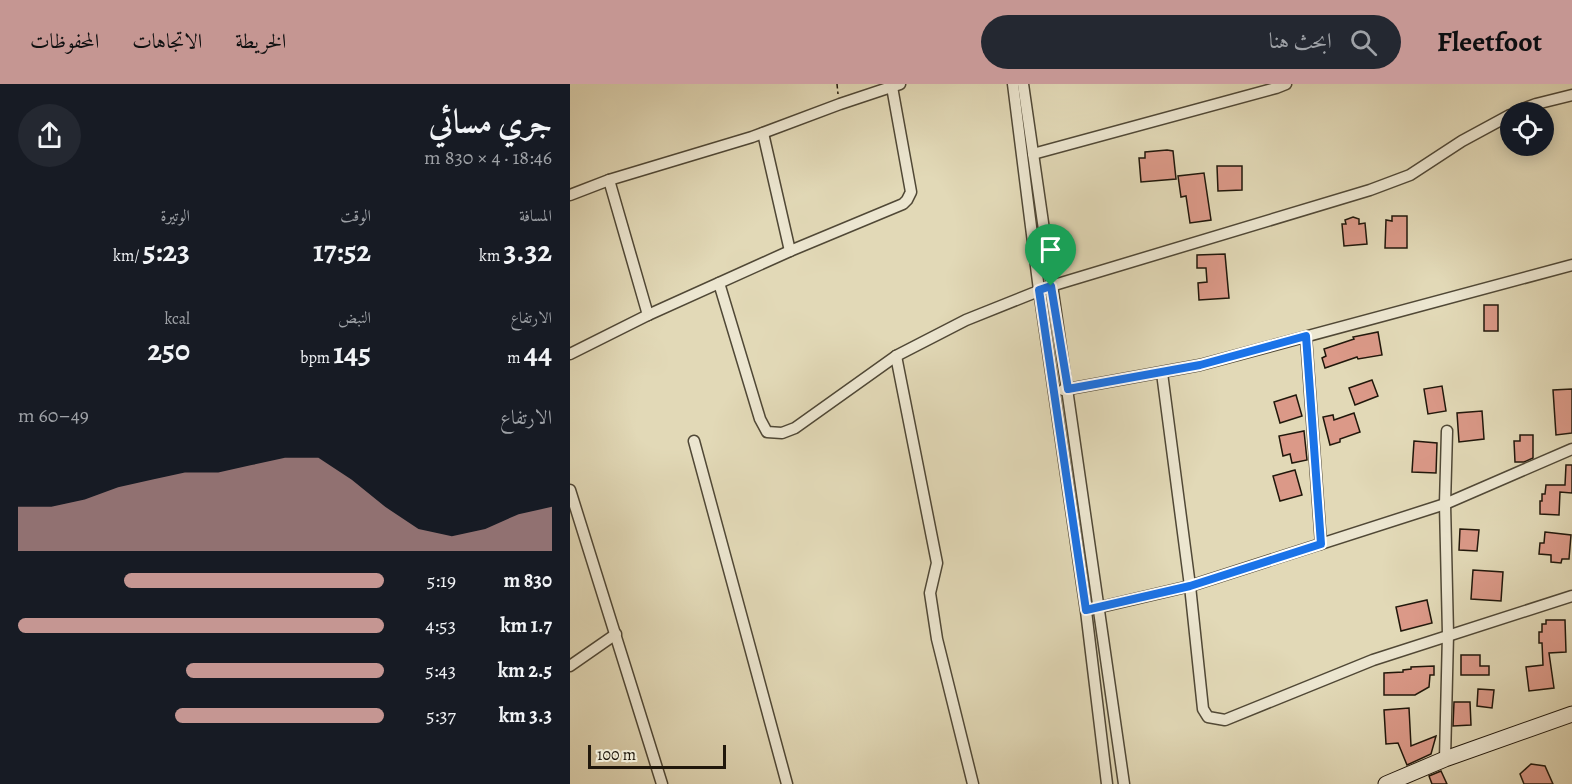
<!DOCTYPE html>
<html lang="ar">
<head>
<meta charset="utf-8">
<style>
	body { margin:0; font-family:Alegreya,Amiri,serif; background:#242831; color:#f1f3f6; direction:rtl; height:100vh; display:flex; flex-direction:column; font-size:22px; white-space:nowrap }
	* { box-sizing:border-box; margin:0 }
	p { font-size:20px; color:#9ea1a6 }
	.icon { flex:none; width:33px; height:33px; fill:none; stroke:currentColor; stroke-width:2; stroke-linecap:round; stroke-linejoin:round }
	.map { position:relative; flex:1; overflow:hidden; direction:ltr }
	.details { display:flex; flex-direction:column; background:#171b24; width:570px }
	.details>* { flex:none }
	.tools { position:absolute; left:930px; top:18px; display:grid; gap:12px }
	.tools a { display:grid; place-items:center; width:54px; height:54px; border-radius:50%; background:#171b24; box-shadow:0 3px 15px #0003; font-size:30px }
	.scale { position:absolute; left:18px; bottom:15px; width:138px; box-sizing:border-box; padding-left:6px; border:3px solid #20170b; border-top:0; font-size:16px; line-height:21px; white-space:nowrap; color:#20170b; -webkit-text-stroke:4px #ece6d0; paint-order:stroke }
	.pin { position:absolute; display:grid; place-items:center; width:51px; height:51px; color:#fff; margin:-62px -26px; border-radius:50% 50% 50% 0; rotate:-45deg; box-shadow:0 0 6px #0007 }
	.pin .icon { rotate:45deg }
	.round { display:grid; place-items:center; flex:none; width:63px; height:63px; border-radius:32px; background:#242831 }
	.head { display:flex; align-items:center; justify-content:space-between; height:102px; padding:0 18px }
	h1 { font-size:33px; font-weight:700; line-height:45px }
	.metrics { display:grid; grid-template-columns:repeat(3,1fr); gap:9px; height:102px; padding:6px 18px }
	.metrics div { display:grid; align-content:center }
	.metrics b { font-size:30px; font-weight:700 }
	.metrics small { font-size:16px; font-weight:400 }
	.metrics p { font-size:16px }
	.chart { height:168px; padding:12px 18px }
	.chart p { display:flex; justify-content:space-between }
	.chart svg { width:100%; height:108px; margin-top:6px; fill:#c59692; opacity:.7 }
	ul { padding:0 18px; list-style:none; font-size:20px }
	li { display:grid; grid-template-columns:96px 72px 1fr; align-items:center; height:45px }
	li i { height:15px; border-radius:8px; background:#c59692 }
	header { display:flex; align-items:center; gap:36px; box-sizing:border-box; height:84px; padding:0 30px; background:#c59692; color:#111 }
	header strong { font-size:28px }
	nav { display:flex; gap:33px; margin-inline-start:auto; font-size:21px }
	.search { width:420px; height:54px; background:#242831; display:flex; align-items:center; gap:15px; box-sizing:border-box; padding:0 21px; border-radius:33px; color:#9ea1a6; font-size:22px }
	main { display:flex; flex:1; min-height:0 }
	.map>svg:first-child { display:block }
	.building { fill:#db9988; stroke:#20170b; stroke-width:1.5 }
	.lines { fill:none; stroke-linecap:round; stroke-linejoin:round }
	.street-casing { stroke:#504836; stroke-width:13 }
	.secondary-casing { stroke:#20170b; stroke-width:17 }
	.path { stroke:#20170b; stroke-width:1.5; stroke-dasharray:4.5 3; stroke-linecap:butt }
	.street { stroke:#ece6d0; stroke-width:10 }
	.secondary { stroke:#ece6d0; stroke-width:15 }
	.route-casing { stroke:#fff; stroke-width:12 }
	.route { stroke:#1a73e8; stroke-width:8 }
</style>
</head>
<body>
<header>
<strong>Fleetfoot</strong>
<div class="search"><svg class="icon" aria-label="search" viewBox="0 0 24 24"><circle cx="10" cy="10" r="6"/><path d="M15 15l6 6"/></svg>ابحث هنا</div>
<nav><a>الخريطة</a><a>الاتجاهات</a><a>المحفوظات</a></nav>
</header>
<main>
<div class="map">
<svg width="1002" height="700" viewBox="0 0 1002 700">
	<rect width="100%" height="100%" fill="#e2d9b7"/>
	<filter id="stains"><feTurbulence type="fractalNoise" baseFrequency=".00333" numOctaves="4"/><feColorMatrix values="0 0 0 0 .2 0 0 0 0 .09 0 0 0 0 .02 0 0 0 .5 -.17"/></filter>
	<radialGradient id="worn" r=".72"><stop offset=".6" stop-color="#630" stop-opacity="0"/><stop offset="1" stop-color="#630" stop-opacity=".3"/></radialGradient>
	<g class="building">
		<polygon points="597,66 603,67 606,95 571,98 569,74 575,74 575,68"/>
		<polygon points="647,82 672,82 672,106 648,107"/>
		<polygon points="634,89 641,136 620,139 616,112 611,113 608,92"/>
		<polygon points="822,132 837,132 837,164 815,164 816,136 822,137"/>
		<polygon points="783,133 789,135 789,140 795,139 797,160 774,162 772,140 776,140 775,136"/>
		<polygon points="655,170 659,214 629,216 628,199 637,198 636,184 627,184 627,171"/>
		<rect x="914" y="221" width="14" height="26"/>
		<polygon points="808,248 812,271 788,275 787,273 755,284 752,274 756,272 754,265 784,255 783,253"/>
		<polygon points="802,296 808,312 785,321 779,304"/>
		<polygon points="872,302 876,327 858,330 854,305"/>
		<polygon points="1002,305 1002,349 986,351 983,306"/>
		<polygon points="726,311 732,332 710,339 704,318"/>
		<polygon points="912,327 914,355 889,358 887,329"/>
		<polygon points="784,329 790,348 770,355 770,358 760,361 753,333 763,331 764,336"/>
		<polygon points="734,347 737,376 722,379 720,370 713,372 709,352"/>
		<polygon points="950,351 963,351 963,374 954,378 945,378 944,357 950,357"/>
		<polygon points="844,357 867,359 866,389 842,388"/>
		<polygon points="996,381 1002,381 1002,409 990,408 989,431 970,430 970,417 972,417 972,410 975,410 976,401 995,401"/>
		<polygon points="725,386 732,411 710,417 703,392"/>
		<polygon points="890,445 909,446 907,467 889,466"/>
		<polygon points="975,448 1001,451 999,475 992,475 991,479 981,478 981,471 969,470 970,459 974,459"/>
		<polygon points="903,486 933,488 931,517 901,515"/>
		<polygon points="857,516 862,539 831,547 826,523"/>
		<polygon points="976,536 995,536 996,568 979,569 984,604 959,607 956,583 973,581 972,559 969,559 969,548 972,548 972,540 976,540"/>
		<polygon points="891,571 910,571 910,582 919,582 919,591 891,591"/>
		<polygon points="864,582 864,591 860,591 859,603 845,611 814,611 814,589 833,588 833,586 841,585 841,583"/>
		<polygon points="908,605 924,606 922,624 907,622"/>
		<polygon points="884,618 900,618 901,641 883,642"/>
		<polygon points="839,624 841,662 866,652 861,670 837,681 828,659 816,660 814,626"/>
		<polygon points="961,680 975,682 983,700 954,700 950,690"/>
		<polygon points="871,687 877,700 862,700 859,692"/>
	</g>
	<g class="lines">
		<defs>
			<g id="street">
				<polyline points="443,0 469,206 516,527 537,700"/>
				<polyline points="453,0 554,700"/>
				<polyline points="945,28 966,20 1002,11"/>
				<polyline points="193,49 220,167"/>
				<polyline points="463,70 706,4 716,0"/>
				<polyline points="39,96 78,231"/>
				<polyline points="0,111 39,96 182,53 270,20 330,0"/>
				<polyline points="149,199 190,335 197,348 212,349 225,344 326,272 396,236 481,202 800,106 840,91 892,57 940,31"/>
				<polyline points="736,253 751,460"/>
				<polyline points="0,270 78,231 220,167 333,120 337,116 341,108 322,3"/>
				<polyline points="326,272 367,479 360,509 367,555 403,700"/>
				<polyline points="592,289 620,502 633,625 638,633 655,636 803,576 1002,512"/>
				<polyline points="493,306 630,281 1002,181"/>
				<polyline points="124,357 217,700"/>
				<polyline points="0,406 92,700"/>
				<polyline points="522,525 620,502 875,420 1002,365"/>
				<polyline points="0,582 46,550"/>
				<polyline points="875,675 878,550 875,420 877,347"/>
			</g>
			<polyline id="secondary" points="816,700 875,675 1002,630"/>
		</defs>
		<use href="#street" class="street-casing"/>
		<use href="#secondary" class="secondary-casing"/>
		<polyline class="path" points="267,0 268,10"/>
		<use href="#street" class="street"/>
		<use href="#secondary" class="secondary"/>
	</g>
	<g class="lines">
		<defs>
			<polygon id="route" points="481,202 498,305 630,281 736,252 751,460 620,502 516,526 469,206"/>
		</defs>
		<use href="#route" class="route-casing"/>
		<use href="#route" class="route"/>
	</g>
	<rect width="100%" height="100%" filter="url(#stains)"/>
	<rect width="100%" height="100%" fill="url(#worn)"/>
</svg>
<div class="tools">
<a><svg class="icon" aria-label="locate" viewBox="0 0 24 24"><circle cx="12" cy="12" r="6"/><path d="M12 2v4M12 18v4M2 12h4M18 12h4"/></svg></a>
</div>
<div class="scale">100 m</div>
<div class="pin" style="left:481px;top:202px;background:#1e9e55"><svg class="icon" aria-label="arrive" viewBox="0 0 24 24"><path d="M6 21V4h12l-3 4 3 4H6"/></svg></div>
</div>
<section class="details">
<div class="head"><div><h1>جري مسائي</h1><p>18:46 · 4 × 830 m</p></div><a class="round"><svg class="icon" aria-label="share" viewBox="0 0 24 24"><path d="M12 15V3M7 8l5-5 5 5M5 13v7h14v-7"/></svg></a></div>
<div class="metrics">
<div><p>المسافة</p><b>3.32<small> km</small></b></div>
<div><p>الوقت</p><b>17:52</b></div>
<div><p>الوتيرة</p><b>5:23<small> /km</small></b></div>
</div>
<div class="metrics">
<div><p>الارتفاع</p><b>44<small> m</small></b></div>
<div><p>النبض</p><b>145<small> bpm</small></b></div>
<div><p>kcal</p><b>250</b></div>
</div>
<div class="chart"><p><span>الارتفاع</span>49–60 m</p>
<svg viewBox="0 0 160 44" preserveAspectRatio="none"><path d="M0 44V26L10 26L20 23L30 18L40 15L50 12L60 12L70 9L80 6L90 6L100 15L110 26L120 35L130 38L140 35L150 29L160 26V44z"/></svg>
</div>
<ul>
<li><b>830 m</b>5:19<i style="width:71%"></i></li>
<li><b>1.7 km</b>4:53<i style="width:100%"></i></li>
<li><b>2.5 km</b>5:43<i style="width:54%"></i></li>
<li><b>3.3 km</b>5:37<i style="width:57%"></i></li>
</ul>
</section>
</main>
</body>
</html>
